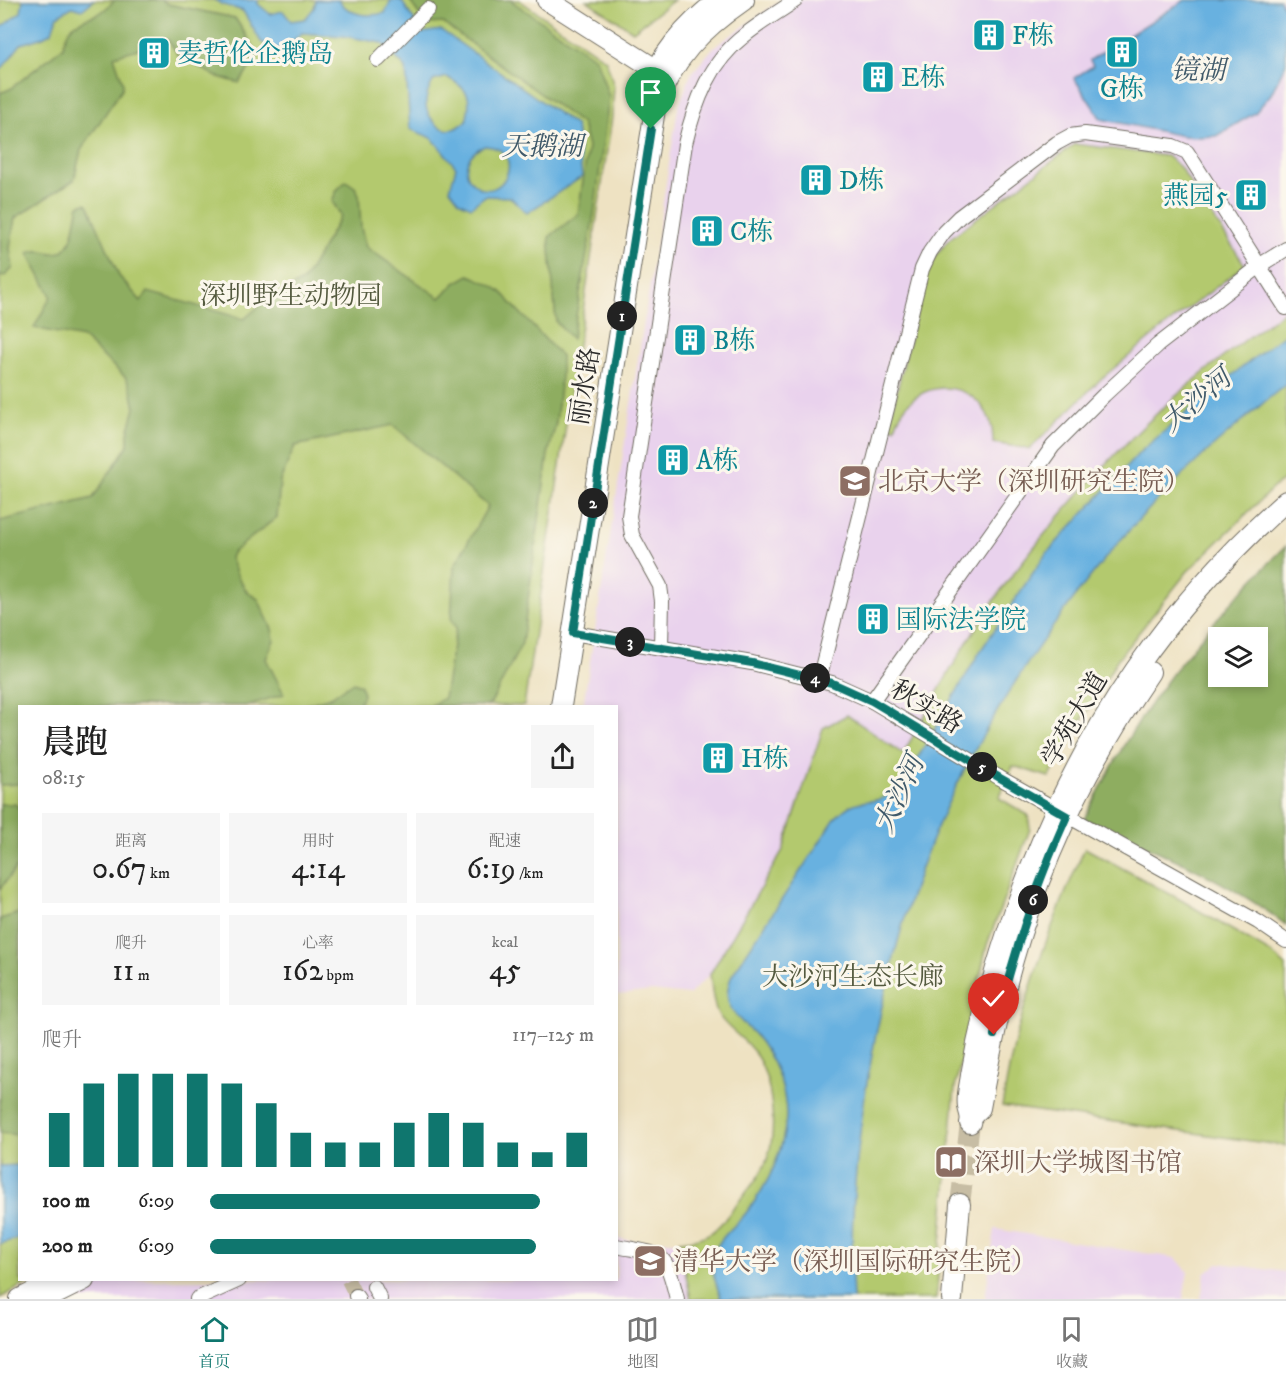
<!DOCTYPE html>
<html lang="zh">
<head>
<meta charset="utf-8">
<style>
	body { margin:0; font-family:"IM FELL DW Pica","Noto Serif SC",serif; background:#f6f6f6; color:#222; height:100vh; display:flex; flex-direction:column; font-size:22px; white-space:nowrap }
	* { box-sizing:border-box; margin:0 }
	p { font-size:20px; color:#767676 }
	.icon { flex:none; width:33px; height:33px; fill:none; stroke:currentColor; stroke-width:2; stroke-linecap:round; stroke-linejoin:round }
	.map { position:relative; flex:1; overflow:hidden }
	.details { position:absolute; left:18px; top:705px; width:600px; height:576px; display:flex; flex-direction:column; background:#fff; border-radius:0px; box-shadow:0 3px 9px #0003 }
	.details>* { flex:none }
	.tools { position:absolute; left:1208px; top:627px; display:grid; gap:12px }
	.tools a { display:grid; place-items:center; width:60px; height:60px; border-radius:0px; background:#fff; box-shadow:0 3px 9px #0003; font-size:30px }
	.pin { position:absolute; display:grid; place-items:center; width:51px; height:51px; color:#fff; margin:-62px -26px; border-radius:50% 50% 50% 0; rotate:-45deg; box-shadow:0 0 6px #0007 }
	.pin .icon { rotate:45deg }
	.km { position:absolute; width:30px; height:30px; margin:-15px; border-radius:50%; background:#222; color:#fff; font-size:16px; line-height:30px; text-align:center }
	.round { display:grid; place-items:center; flex:none; width:63px; height:63px; border-radius:0px; background:#f6f6f6 }
	.head { display:flex; align-items:center; justify-content:space-between; height:102px; padding:0 24px }
	h1 { font-size:33px; font-weight:600; line-height:45px }
	.metrics { display:grid; grid-template-columns:repeat(3,1fr); gap:9px; height:102px; padding:6px 24px }
	.metrics div { display:grid; align-content:center; border-radius:0px; background:#f6f6f6; text-align:center }
	.metrics b { font-size:30px; font-weight:600 }
	.metrics small { font-size:16px; font-weight:400 }
	.metrics p { font-size:16px }
	.chart { height:168px; padding:12px 24px }
	.chart p { display:flex; justify-content:space-between }
	.chart svg { width:100%; height:108px; margin-top:6px; stroke:#0f766e; stroke-width:6 }
	ul { padding:0 24px; list-style:none; font-size:20px }
	li { display:grid; grid-template-columns:96px 72px 1fr; align-items:center; height:45px }
	li i { height:15px; border-radius:8px; background:#0f766e }
	.tabs { display:flex; justify-content:space-around; align-items:center; height:84px; border-top:2px solid #e0e0e0; background:#fff; font-size:16px; color:#767676 }
	.tabs a { display:grid; justify-items:center; gap:3px }
	.tabs .current { color:#0f766e }
	.map>svg:first-child { display:block }
	.built { fill:#e9d2ed }
	.green { fill:#b3c96e; stroke:#6f7a4c; stroke-width:1.5 }
	.forest { fill:#8ead61; stroke:#5c6c46; stroke-width:1.5; fill-rule:evenodd }
	.water { fill:#68b1e0; stroke:#4a6e86; stroke-width:1.5; fill-rule:evenodd }
	.lines { fill:none; stroke-linecap:round; stroke-linejoin:round }
	.street-tunnel { stroke:#c7bda4; stroke-width:14; stroke-dasharray:14 7; stroke-linecap:butt }
	.secondary-tunnel { stroke:#c7bda4; stroke-width:20; stroke-dasharray:20 10; stroke-linecap:butt }
	.street-casing { stroke:#6f6b60; stroke-width:16 }
	.secondary-casing { stroke:#6f6b60; stroke-width:22 }
	.street { stroke:#fff; stroke-width:14 }
	.secondary { stroke:#fff; stroke-width:20 }
	.route-casing { stroke:#fff; stroke-width:12 }
	.route { stroke:#0f766e; stroke-width:8 }
	.labels { text-anchor:middle; stroke-width:6; stroke-linejoin:round; paint-order:stroke }
	.culture-label { font-size:26px; fill:#0d838f; stroke:#fbf7ec; text-anchor:start }
	.park-label { font-size:26px; fill:#545a3f; stroke:#fbf7ec }
	.street-label { font-size:26px; fill:#2b2b2b; stroke:#fbf7ec }
	.education-label { font-size:26px; fill:#785e54; stroke:#fbf7ec; text-anchor:start }
	.water-label { font-size:27px; font-style:italic; fill:#405a6a; stroke:#fbf7ec }
</style>
</head>
<body>
<div class="map">
<svg width="1286" height="1299" viewBox="0 0 1286 1299">
	<rect width="100%" height="100%" fill="#fbf7ec"/>
	<filter id="ink" filterUnits="userSpaceOnUse"><feTurbulence type="fractalNoise" baseFrequency=".0167" numOctaves="2"/><feDisplacementMap in="SourceGraphic" scale="12" xChannelSelector="R" yChannelSelector="G"/><feConvolveMatrix kernelMatrix="1 2 1 2 8 2 1 2 1" color-interpolation-filters="sRGB"/></filter>
	<filter id="wash" filterUnits="userSpaceOnUse"><feTurbulence type="fractalNoise" baseFrequency=".008" numOctaves="4" result="noise"/><feDisplacementMap in="SourceGraphic" scale="24" xChannelSelector="R" yChannelSelector="G"/><feGaussianBlur stdDeviation="1.35" result="paint"/><feColorMatrix in="noise" values="0 0 0 0 0 0 0 0 0 0 0 0 0 0 0 0 0 1.4 0 .05"/><feComposite in="paint" operator="in"/></filter>
	<g filter="url(#wash)">
		<rect width="100%" height="100%" fill="#eee2c2"/>
		<g class="built">
			<polygon points="782,0 1286,0 1286,310 1240,343 1164,406 1118,452 1065,511 930,705 903,754 847,715 823,728 783,850 710,974 689,995 652,991 617,995 616,706 583,706 678,108 691,74 714,47"/>
			<polygon points="995,1229 1176,1258 1188,1272 1183,1299 985,1299"/>
			<polygon points="617,1238 638,1242 679,1241 691,1299 70,1299 108,1280 616,1280"/>
			<polygon points="1218,1263 1286,1272 1286,1299 1201,1299 1205,1274"/>
		</g>
		<g class="green">
			<polygon points="0,0 519,0 606,60 614,86 612,117 524,706 20,706 20,1280 33,1280 0,1298"/>
			<polygon points="586,0 674,0 633,31"/>
			<path d="M1075,144L1167,156L1180,167L1245,265L1158,332L1101,379L1030,449L993,443C995,379 913,367 895,428L888,427L925,277L937,254L949,239Z"/>
			<path d="M1286,310V478L1274,487L1187,572L1117,660L1049,777L1013,766L999,798L1028,815L1030,829L987,945L955,1087L936,1299H691L679,1241C715,1239 719,1226 740,1200C750,1188 760,1176 766,1162C778,1133 773,1081 756,1055C747,1039 727,1030 718,1014C712,1003 712,987 710,974L783,850L823,728L847,715L903,754C935,697 966,639 1004,586C1049,525 1109,457 1165,406C1203,371 1244,340 1286,310Z"/>
			<path d="M1085,848L1181,900L1271,953L1286,966V1146L1002,1106C1007,1081 1011,1055 1018,1030C1035,967 1058,907 1085,848Z"/>
		</g>
		<g class="forest">
			<path d="M115,0H162L168,4L235,18L259,55L239,83L215,76L193,63L181,59L168,40L114,56L123,83L122,89L81,150L74,180L15,218L10,248L13,268L6,275L0,277V93L10,89L63,47C68,21 79,22 100,13C106,10 110,4 115,0Z"/>
			<polygon points="409,0 510,0 596,59 609,97 594,214 572,339 556,322 549,237 578,214 588,147 582,124 443,23 426,24"/>
			<path d="M346,181L356,188L359,195L361,228L366,247L440,298L455,283L469,275C483,281 502,288 510,302L561,356V376L556,423L548,455L522,643L491,703L487,706H430L444,698L456,628L451,620L454,567L488,506L393,425L295,446L280,481L277,517L232,553L230,558L238,577L247,592L258,599L272,629L274,640L266,659L284,694L246,706H20L19,784L0,785V521L93,498L128,445V433L135,408L131,389L126,378L83,338L34,328L51,296L28,253C37,249 43,251 52,253C75,256 75,219 79,205L85,203L88,204L119,276L141,301L148,292L244,319L263,303L304,280L341,216L332,201L337,190Z"/>
			<path d="M1286,546V925C1225,878 1153,849 1084,819C1098,793 1111,767 1126,742C1169,670 1226,605 1286,546ZM1218,638H1257V676H1218Z"/>
			<polygon points="353,682 361,685 363,695 358,706 302,706 331,697"/>
			<polygon points="0,804 15,804 20,809 19,864 0,889"/>
			<polygon points="19,913 20,913 19,1135 0,1133 0,919"/>
		</g>
		<g class="water">
			<polygon points="23,0 94,0 82,10 72,7 57,16 52,32 43,37 21,44 0,71 0,28 21,12"/>
			<path d="M215,0H258V4L270,14L283,11L291,21L305,19L314,8L316,0H338C351,16 366,17 385,13L391,0H401L422,33L441,30L576,126L582,177L527,213L510,197L485,196L471,207L460,202L450,189L456,167L432,138L410,129L406,68L382,43L343,36L302,33L281,51L261,42L243,11L221,4ZM447,77C470,90 472,97 466,122C462,124 457,128 453,129C448,131 440,128 436,124C422,110 424,98 433,81ZM485,146C530,149 501,209 473,183C459,169 470,151 485,146Z"/>
			<polygon points="1185,0 1280,0 1286,11 1286,63 1271,94 1255,113 1216,136 1199,137 1183,136 1101,119 1074,78 1093,66 1090,60"/>
			<path d="M1286,333V385C1270,396 1256,410 1241,422C1192,463 1148,507 1107,556C1022,660 944,784 906,913C889,971 876,1029 866,1088C856,1158 849,1228 853,1299H721C717,1285 709,1268 714,1254C718,1240 732,1228 742,1218C766,1189 783,1157 786,1118C787,1088 773,1057 754,1034C746,1026 735,1017 730,1006C725,996 728,985 732,975L836,817C841,813 846,807 852,805C869,798 879,805 894,790H899L981,650L1045,555L1141,451L1212,391Z"/>
			<polygon points="19,1165 19,1238 0,1244 0,1166"/>
		</g>
	</g>
	<g filter="url(#ink)">
		<g class="lines">
			<polyline class="street-tunnel" points="348,1280 356,1296"/>
			<polyline class="secondary-tunnel" points="960,1204 970,1123"/>
			<defs>
				<g id="street">
					<polyline points="378,60 428,9"/>
					<polyline points="573,633 752,663 832,683 872,701 1000,778 1258,922 1286,941"/>
					<path d="M661,647L662,601L660,586L632,535L629,516L685,144C695,102 710,62 745,35C761,22 779,12 796,0"/>
					<polyline points="819,680 922,269 930,252 944,232 959,217 1057,143 1070,136 1085,134 1173,146 1187,152 1286,308"/>
					<polyline points="872,701 1053,446 1104,395 1158,345 1265,262 1286,249"/>
					<path d="M616,1246C663,1255 665,1249 677,1299"/>
					<polyline points="374,1287 380,1299"/>
					<polyline points="356,1296 358,1299"/>
					<polyline points="197,1299 239,1280"/>
				</g>
				<g id="secondary">
					<polyline points="547,0 666,76"/>
					<path d="M646,96C657,57 687,24 719,0"/>
					<path d="M561,706L655,109C671,59 702,29 744,0"/>
					<path d="M972,1116L980,1108C989,1058 999,1009 1013,960C1042,858 1090,760 1150,672"/>
					<path d="M970,1123C972,1116 969,1113 968,1106C966,1097 970,1084 971,1075C983,1005 1004,936 1030,870C1088,723 1168,606 1286,501"/>
					<polyline points="20,1299 56,1281"/>
					<polyline points="46,1299 84,1280"/>
					<polyline points="952,1299 960,1204"/>
				</g>
			</defs>
			<use href="#street" class="street-casing"/>
			<use href="#secondary" class="secondary-casing"/>
			<use href="#street" class="street"/>
			<use href="#secondary" class="secondary"/>
		</g>
	</g>
	<g class="lines" filter="url(#ink)">
		<defs>
			<path id="route" d="M651,129L573,633L752,663L832,683L872,701L1000,778L1067,816C1035,887 1011,960 994,1035"/>
		</defs>
		<use href="#route" class="route-casing"/>
		<use href="#route" class="route"/>
	</g>
	<defs>
		<symbol id="building-square" viewBox="-11 -11 22 22"><rect x="-9" y="-9" width="18" height="18" rx="4" fill="#0f9aa8" stroke="#fbf7ec"/><path d="M-4-6H4V6H1V3H-1V6H-4ZM-2.5-4.3h1.7v1.8h-1.7ZM.8-4.3h1.7v1.8H.8ZM-2.5-1h1.7V.8h-1.7ZM.8-1h1.7V.8H.8Z" fill="#fff"/></symbol>
		<symbol id="university-square" viewBox="-11 -11 22 22"><rect x="-9" y="-9" width="18" height="18" rx="4" fill="#8d6e63" stroke="#fbf7ec"/><path d="M0-5L7-2L0 1L-7-2ZM-4 1L0 2.5L4 1V4Q0 6-4 4Z" fill="#fff"/></symbol>
		<symbol id="library-square" viewBox="-11 -11 22 22"><rect x="-9" y="-9" width="18" height="18" rx="4" fill="#8d6e63" stroke="#fbf7ec"/><path d="M-6-4Q-3-5.5-.7-3.5V5Q-3 3-6 4ZM6-4Q3-5.5 .7-3.5V5Q3 3 6 4Z" fill="#fff"/></symbol>
	</defs>
	<g fill-rule="evenodd">
		<use href="#building-square" x="970" y="16" width="38" height="38"/>
		<use href="#building-square" x="1103" y="33" width="38" height="38"/>
		<use href="#building-square" x="135" y="34" width="38" height="38"/>
		<use href="#building-square" x="859" y="58" width="38" height="38"/>
		<use href="#building-square" x="797" y="161" width="38" height="38"/>
		<use href="#building-square" x="1232" y="176" width="38" height="38"/>
		<use href="#building-square" x="688" y="212" width="38" height="38"/>
		<use href="#building-square" x="671" y="321" width="38" height="38"/>
		<use href="#building-square" x="654" y="441" width="38" height="38"/>
		<use href="#university-square" x="836" y="462" width="38" height="38"/>
		<use href="#building-square" x="854" y="600" width="38" height="38"/>
		<use href="#building-square" x="699" y="739" width="38" height="38"/>
		<use href="#library-square" x="932" y="1143" width="38" height="38"/>
		<use href="#university-square" x="631" y="1242" width="38" height="38"/>
	</g>
	<g class="labels">
		<g class="culture-label">
			<text x="1012" y="44">F栋</text>
			<text x="177" y="62">麦哲伦企鹅岛</text>
			<text x="901" y="86">E栋</text>
			<text x="1122" y="97" text-anchor="middle">G栋</text>
			<text x="839" y="189">D栋</text>
			<text x="1228" y="204" text-anchor="end">燕园5</text>
			<text x="730" y="240">C栋</text>
			<text x="713" y="349">B栋</text>
			<text x="696" y="469">A栋</text>
			<text x="896" y="628">国际法学院</text>
			<text x="741" y="767">H栋</text>
		</g>
		<g class="park-label">
			<text x="291" y="304">深圳野生动物园</text>
			<text x="853" y="985">大沙河生态长廊</text>
		</g>
		<g class="street-label">
			<text transform="translate(584 386) rotate(-81)" y="9">丽水路</text>
			<text transform="translate(927 706) rotate(31)" y="9">秋实路</text>
			<text transform="translate(1074 719) rotate(-60)" y="9">学苑大道</text>
		</g>
		<g class="education-label">
			<text x="878" y="490">北京大学（深圳研究生院）</text>
			<text x="974" y="1171">深圳大学城图书馆</text>
			<text x="673" y="1270">清华大学（深圳国际研究生院）</text>
		</g>
		<g class="water-label">
			<text x="1198" y="79">镜湖</text>
			<text x="542" y="155">天鹅湖</text>
			<text transform="translate(1196 400) rotate(-40)" y="9">大沙河</text>
			<text transform="translate(899 794) rotate(-65)" y="9">大沙河</text>
		</g>
	</g>
</svg>
<div class="tools">
<a><svg class="icon" aria-label="layers" viewBox="0 0 24 24"><path d="M12 4l9 5-9 5-9-5zM3 14l9 5 9-5"/></svg></a>
</div>
<div class="pin" style="left:651px;top:129px;background:#1e9e55"><svg class="icon" aria-label="arrive" viewBox="0 0 24 24"><path d="M6 21V4h12l-3 4 3 4H6"/></svg></div>
<div class="pin" style="left:994px;top:1035px;background:#d93025"><svg class="icon" aria-label="check" viewBox="0 0 24 24"><path d="M5 12l5 5 9-10"/></svg></div>
<b class="km" style="left:622px;top:316px">1</b>
<b class="km" style="left:593px;top:503px">2</b>
<b class="km" style="left:630px;top:642px">3</b>
<b class="km" style="left:815px;top:678px">4</b>
<b class="km" style="left:982px;top:767px">5</b>
<b class="km" style="left:1033px;top:900px">6</b>
<section class="details">
<div class="head"><div><h1>晨跑</h1><p>08:15</p></div><a class="round"><svg class="icon" aria-label="share" viewBox="0 0 24 24"><path d="M12 15V3M7 8l5-5 5 5M5 13v7h14v-7"/></svg></a></div>
<div class="metrics">
<div><p>距离</p><b>0.67<small> km</small></b></div>
<div><p>用时</p><b>4:14</b></div>
<div><p>配速</p><b>6:19<small> /km</small></b></div>
</div>
<div class="metrics">
<div><p>爬升</p><b>11<small> m</small></b></div>
<div><p>心率</p><b>162<small> bpm</small></b></div>
<div><p>kcal</p><b>45</b></div>
</div>
<div class="chart"><p><span>爬升</span>117–125 m</p>
<svg viewBox="0 0 160 44" preserveAspectRatio="none"><path d="M5 44V22M15 44V10M25 44V6M35 44V6M45 44V6M55 44V10M65 44V18M75 44V30M85 44V34M95 44V34M105 44V26M115 44V22M125 44V26M135 44V34M145 44V38M155 44V30"/></svg>
</div>
<ul>
<li><b>100 m</b>6:09<i style="width:86%"></i></li>
<li><b>200 m</b>6:09<i style="width:85%"></i></li>
</ul>
</section>
</div>
<nav class="tabs">
<a class="current"><svg class="icon" aria-label="home" viewBox="0 0 24 24"><path d="M3 11l9-7 9 7M6 9v11h12V9"/></svg>首页</a>
<a><svg class="icon" aria-label="map" viewBox="0 0 24 24"><path d="M3 6l6-2 6 2 6-2v14l-6 2-6-2-6 2zM9 4v14M15 6v14"/></svg>地图</a>
<a><svg class="icon" aria-label="saved" viewBox="0 0 24 24"><path d="M7 4h10v16l-5-4-5 4z"/></svg>收藏</a>
</nav>
</body>
</html>
